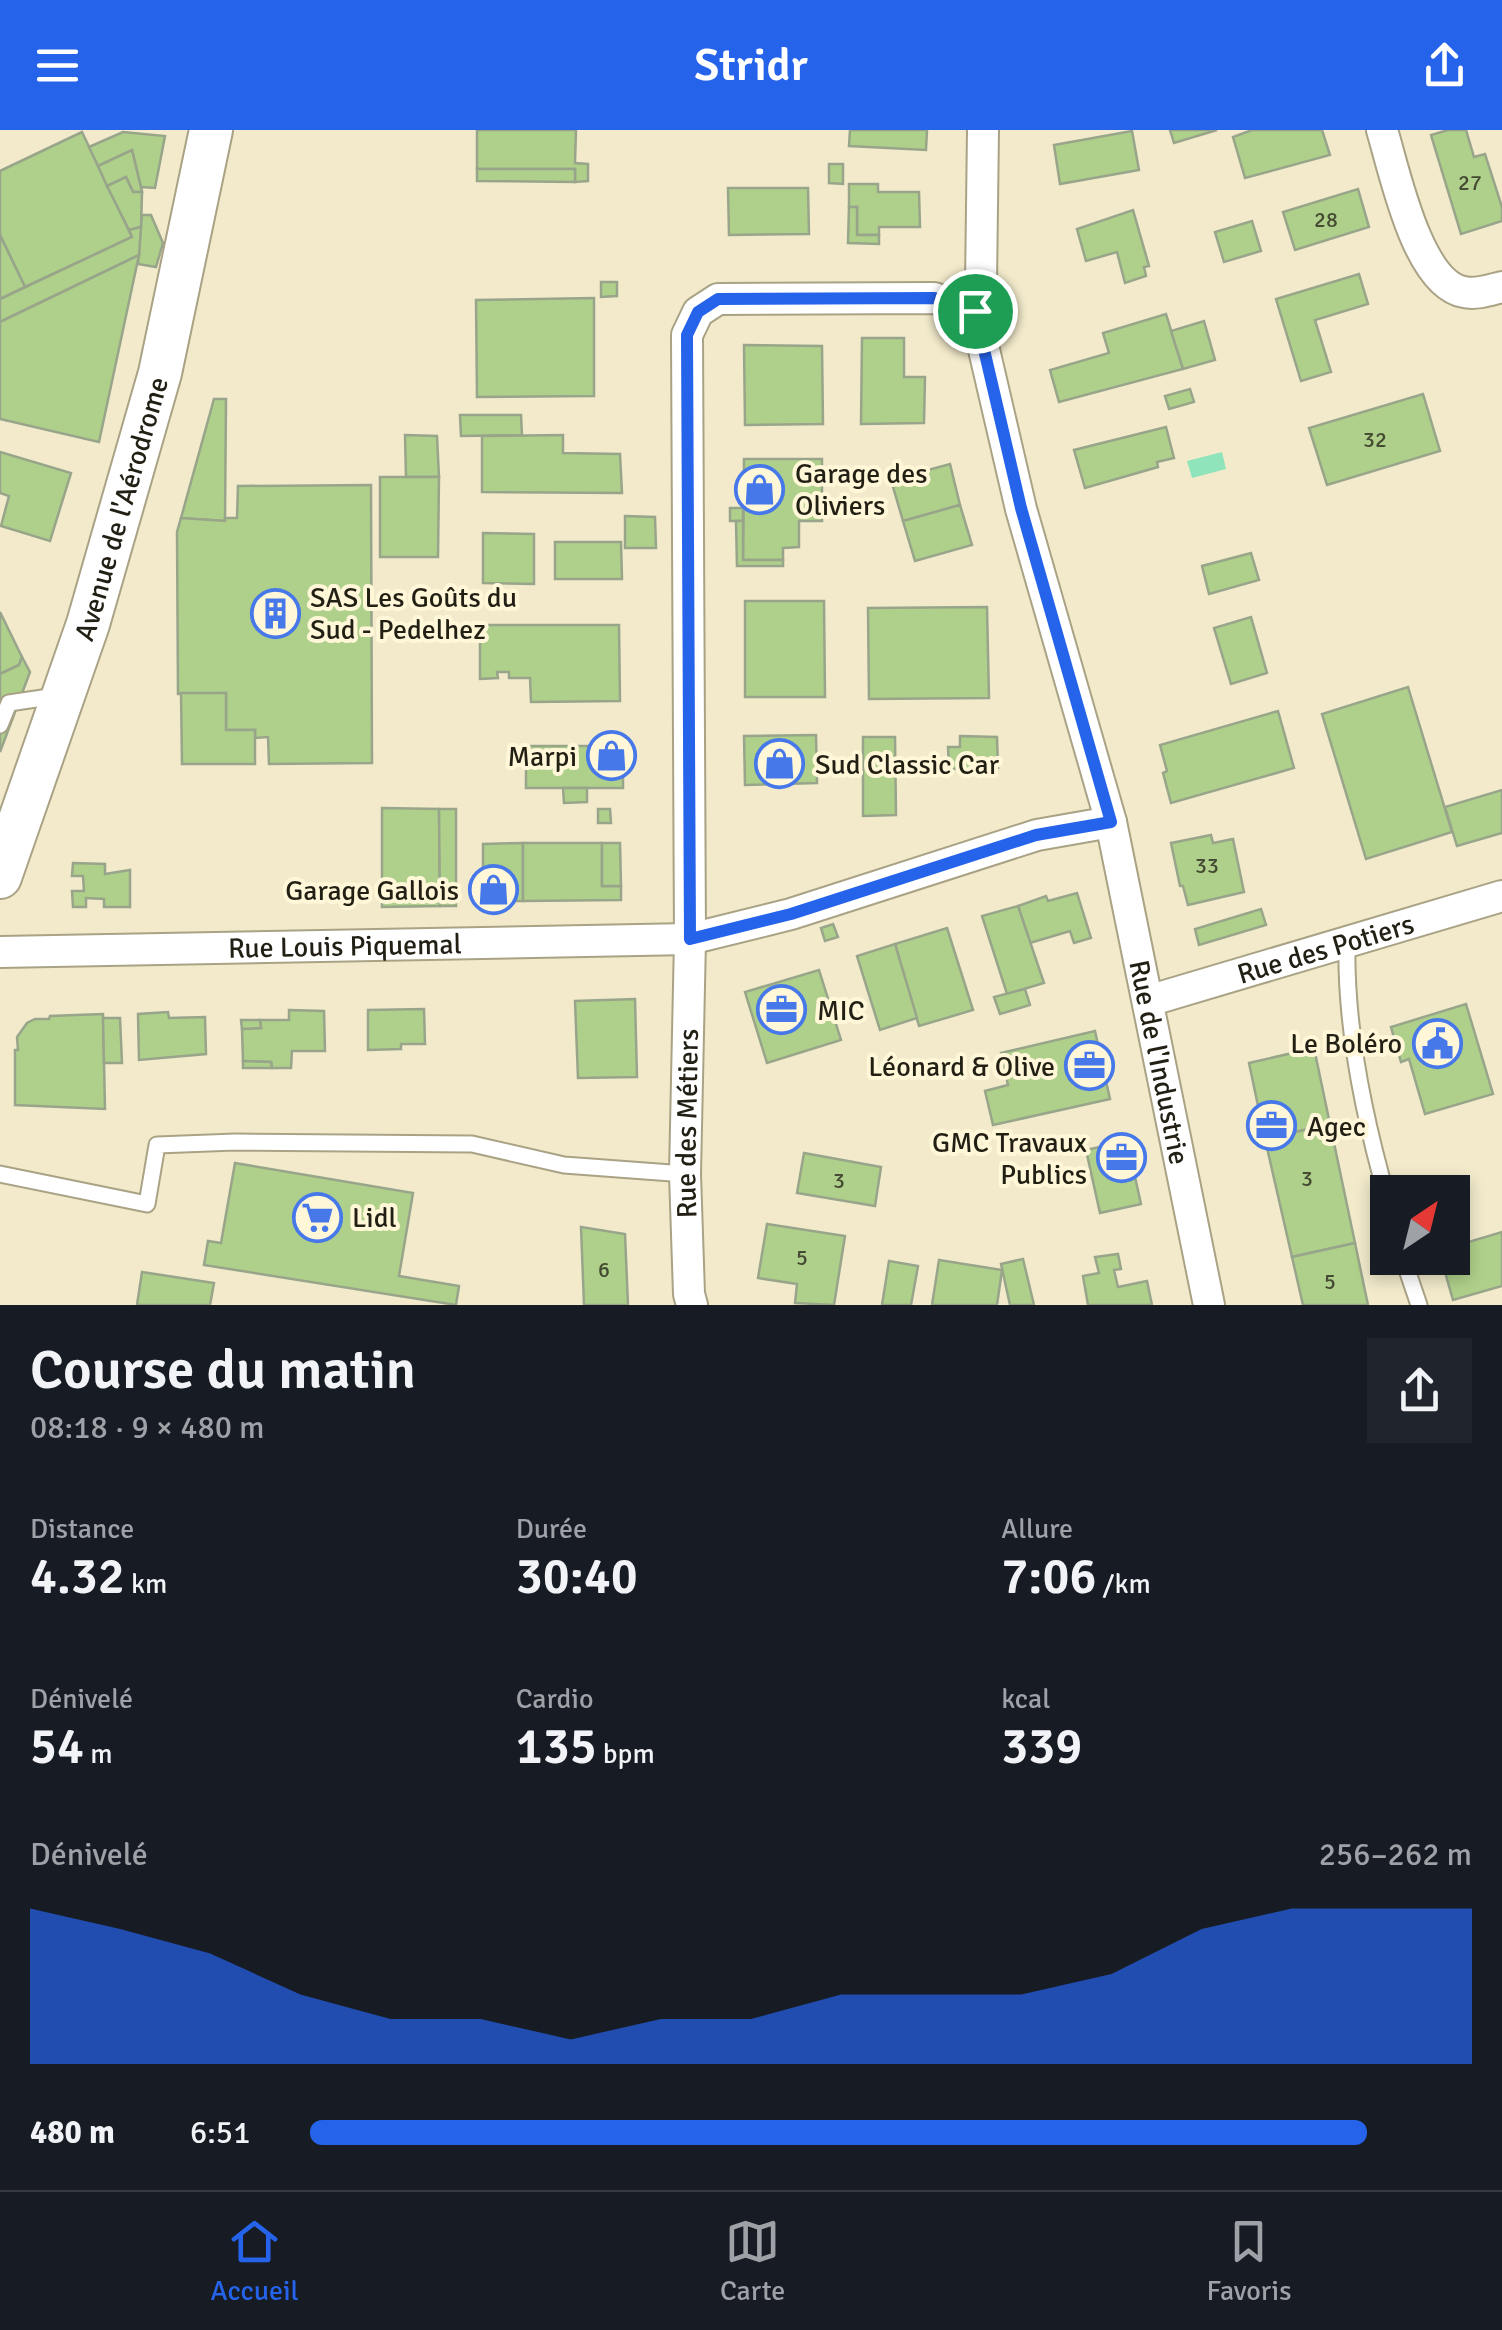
<!DOCTYPE html>
<html lang="fr">
<head>
<meta charset="utf-8">
<style>
	body { margin:0; font-family:Signika,sans-serif; background:#20242c; color:#f1f3f6; height:100vh; display:flex; flex-direction:column; font-size:38px; white-space:nowrap }
	* { box-sizing:border-box; margin:0 }
	p { font-size:32px; color:#9ea1a6 }
	.icon { flex:none; width:55px; height:55px; fill:none; stroke:currentColor; stroke-width:2; stroke-linecap:round; stroke-linejoin:round }
	.map { position:relative; height:1175px; overflow:hidden }
	.drawer { display:flex; flex-direction:column; background:#171b24; flex:1 }
	.drawer>* { flex:none }
	.needle { width:65px; rotate:35deg }
	.buttons { position:absolute; left:1370px; top:1045px; display:grid; gap:20px }
	.buttons a { display:grid; place-items:center; width:100px; height:100px; border-radius:0px; background:#171b24; box-shadow:0 5px 15px #0003; font-size:50px }
	.pin { position:absolute; display:grid; place-items:center; width:85px; height:85px; color:#fff; margin:-42px; border:5px solid #fff; border-radius:50%; box-shadow:0 2px 10px #0007 }
	.round { display:grid; place-items:center; flex:none; width:105px; height:105px; border-radius:0px; background:#20242c }
	.head { display:flex; align-items:center; justify-content:space-between; height:170px; padding:0 30px }
	h1 { font-size:55px; font-weight:600; line-height:75px }
	.metrics { display:grid; grid-template-columns:repeat(3,1fr); gap:15px; height:170px; padding:10px 30px }
	.metrics div { display:grid; align-content:center }
	.metrics b { font-size:50px; font-weight:600 }
	.metrics small { font-size:28px; font-weight:400 }
	.metrics p { font-size:28px }
	.chart { height:280px; padding:20px 30px }
	.chart p { display:flex; justify-content:space-between }
	.chart svg { width:100%; height:180px; margin-top:10px; fill:#2563eb; opacity:.7 }
	ul { padding:0 30px; list-style:none; font-size:32px }
	li { display:grid; grid-template-columns:160px 120px 1fr; align-items:center; height:75px }
	li i { height:25px; border-radius:12px; background:#2563eb }
	header { display:flex; justify-content:space-between; align-items:center; height:130px; padding:0 30px; background:#2563eb; color:#fff; font-size:45px; font-weight:600 }
	.dock { display:flex; justify-content:space-around; align-items:center; height:140px; border-top:2px solid #363941; background:#171b24; font-size:28px; color:#9ea1a6 }
	.dock a { display:grid; justify-items:center; gap:5px }
	.dock .current { color:#2563eb }
	.map>svg:first-child { display:block }
	.water { fill:#90e4bc }
	.building { fill:#afd08a; stroke:#98a58a; stroke-width:2.5 }
	.lines { fill:none; stroke-linecap:round; stroke-linejoin:round }
	.service-casing { stroke:#a9a285; stroke-width:19 }
	.minor-casing { stroke:#a9a285; stroke-width:34 }
	.secondary-casing { stroke:#a9a285; stroke-width:46 }
	.service { stroke:#fff; stroke-width:15 }
	.minor { stroke:#fff; stroke-width:30 }
	.secondary { stroke:#fff; stroke-width:42 }
	.route-casing { stroke:#fff; stroke-width:20 }
	.route { stroke:#2563eb; stroke-width:12 }
	.labels { text-anchor:middle; stroke-width:8; stroke-linejoin:round; paint-order:stroke }
	.number-label { font-size:22px; fill:#454b32 }
	.poi-label { font-size:28px; fill:#221f14; stroke:#fff7d8; text-anchor:start }
	.street-label { font-size:28px; fill:#221f14; stroke:#fff7d8 }
</style>
</head>
<body>
<header><svg class="icon" aria-label="menu" viewBox="0 0 24 24"><path d="M4 6h16M4 12h16M4 18h16"/></svg>Stridr<svg class="icon" aria-label="share" viewBox="0 0 24 24"><path d="M12 15V3M7 8l5-5 5 5M5 13v7h14v-7"/></svg></header>
<div class="map">
<svg width="1502" height="1175" viewBox="0 0 1502 1175">
	<rect width="100%" height="100%" fill="#f2eacb"/>
	<polygon class="water" points="1222,322 1226,339 1192,348 1187,331"/>
	<g class="building">
		<polygon points="477,0 576,0 575,33 588,34 588,51 575,52 575,39 477,39"/>
		<polygon points="850,0 927,0 926,20 849,16"/>
		<polygon points="1170,0 1217,0 1174,13"/>
		<polygon points="1322,0 1330,25 1245,48 1233,7 1252,0"/>
		<polygon points="1448,0 1466,0 1474,27 1485,24 1502,77 1502,91 1461,104 1431,5"/>
		<polygon points="1132,1 1139,40 1060,54 1054,15"/>
		<polygon points="82,2 132,107 25,157 0,105 0,41"/>
		<polygon points="123,2 165,6 155,58 141,57 142,62 132,20 98,36 89,17"/>
		<polygon points="132,20 142,62 133,62 126,47 107,56 98,36"/>
		<polygon points="829,34 843,34 843,54 829,53"/>
		<polygon points="477,39 575,39 575,52 477,51"/>
		<polygon points="126,47 133,62 142,62 141,97 129,100 107,56"/>
		<polygon points="849,54 878,54 878,62 919,62 920,97 879,97 879,105 857,105 857,77 849,77"/>
		<polygon points="728,58 808,58 809,104 729,105"/>
		<polygon points="1358,59 1369,97 1295,120 1283,82"/>
		<polygon points="849,77 857,77 857,105 879,105 879,114 848,113"/>
		<polygon points="1133,80 1149,136 1144,137 1146,146 1125,153 1117,122 1086,131 1077,99"/>
		<polygon points="142,85 151,85 163,113 156,137 138,134"/>
		<polygon points="1252,91 1261,121 1224,132 1215,102"/>
		<polygon points="141,97 139,125 0,192 0,169 132,107 129,100"/>
		<polygon points="0,105 25,157 0,169"/>
		<polygon points="139,125 99,312 0,289 0,192"/>
		<polygon points="1359,144 1368,174 1315,190 1331,242 1301,251 1276,169"/>
		<polygon points="601,152 617,152 617,166 601,167"/>
		<polygon points="594,168 594,266 477,267 476,170"/>
		<polygon points="1166,184 1183,239 1059,272 1050,240 1109,223 1103,203"/>
		<polygon points="1204,191 1215,230 1183,239 1171,201"/>
		<polygon points="862,208 904,208 904,247 925,247 924,293 861,294"/>
		<polygon points="744,215 822,216 823,294 745,295"/>
		<polygon points="1190,259 1194,272 1169,279 1165,266"/>
		<polygon points="1423,264 1440,321 1327,355 1309,298"/>
		<polygon points="214,269 226,269 225,391 181,388"/>
		<polygon points="460,285 521,285 522,305 461,306"/>
		<polygon points="1166,297 1174,328 1157,332 1158,337 1085,358 1074,320"/>
		<polygon points="405,305 437,306 439,347 406,347"/>
		<polygon points="563,305 563,323 620,324 622,363 482,362 482,306"/>
		<polygon points="0,322 71,343 50,411 1,396 9,366 0,363"/>
		<polygon points="744,329 822,329 822,391 799,391 799,417 783,418 783,430 743,430"/>
		<polygon points="950,334 960,375 903,391 891,350"/>
		<polygon points="380,347 439,347 438,427 380,427"/>
		<polygon points="371,355 372,633 269,634 268,607 255,608 255,600 226,600 226,563 178,564 177,402 181,388 225,391 225,388 237,388 238,356"/>
		<polygon points="960,375 972,415 915,431 903,391"/>
		<rect x="730" y="378" width="13" height="13"/>
		<polygon points="625,386 655,387 656,418 625,418"/>
		<polygon points="736,391 743,391 743,430 783,430 783,436 737,436"/>
		<polygon points="483,403 534,404 534,454 483,453"/>
		<polygon points="555,412 621,412 622,449 555,449"/>
		<polygon points="1251,423 1259,450 1209,464 1202,436"/>
		<polygon points="745,471 824,471 825,567 745,567"/>
		<polygon points="987,477 989,568 869,569 868,478"/>
		<polygon points="0,482 22,527 19,535 0,544"/>
		<polygon points="1251,487 1267,543 1231,554 1214,498"/>
		<polygon points="480,495 619,495 620,571 531,572 530,548 509,548 509,542 497,542 498,548 480,549"/>
		<polygon points="22,527 30,542 0,622 0,544 19,535"/>
		<polygon points="1408,557 1452,702 1366,729 1322,584"/>
		<polygon points="181,563 226,563 226,600 255,600 255,634 182,634"/>
		<polygon points="1278,581 1294,638 1171,673 1163,643 1167,641 1160,615"/>
		<polygon points="816,605 817,653 745,655 744,606"/>
		<polygon points="960,606 997,607 998,638 949,639 948,617 960,617"/>
		<polygon points="863,607 895,607 896,685 863,686"/>
		<rect x="526" y="616" width="97" height="42"/>
		<polygon points="563,658 587,658 587,672 564,673"/>
		<polygon points="1502,660 1502,703 1457,716 1445,677"/>
		<polygon points="382,678 439,679 440,776 382,777"/>
		<polygon points="439,679 456,679 456,776 440,776"/>
		<polygon points="598,679 610,679 611,693 598,693"/>
		<polygon points="1211,705 1213,713 1233,709 1244,762 1188,775 1183,756 1180,756 1171,713"/>
		<polygon points="523,713 523,771 483,771 483,714"/>
		<polygon points="523,713 602,713 602,756 621,756 621,770 523,771"/>
		<polygon points="602,713 620,713 621,756 602,756"/>
		<polygon points="73,733 105,734 105,744 130,740 130,777 104,777 104,769 86,768 86,777 73,777 72,761 84,761 83,746 72,746"/>
		<polygon points="1077,763 1091,808 1074,813 1070,801 1030,813 1018,776 1046,766 1048,771"/>
		<polygon points="1018,776 1044,853 1007,864 982,786"/>
		<polygon points="1261,779 1266,795 1199,815 1195,799"/>
		<polygon points="833,794 838,807 825,811 821,798"/>
		<polygon points="947,798 973,880 919,896 895,814"/>
		<polygon points="895,814 917,888 880,900 857,826"/>
		<polygon points="819,840 841,910 767,933 745,862"/>
		<polygon points="1025,859 1030,875 1000,884 994,867"/>
		<polygon points="635,869 637,947 578,948 575,871"/>
		<polygon points="1466,874 1493,964 1425,984 1409,929 1401,932 1391,897"/>
		<polygon points="424,879 425,914 401,914 401,919 368,920 368,880"/>
		<polygon points="289,880 324,881 325,921 292,921 291,938 272,938 271,932 243,931 242,899 261,898 260,890 289,890"/>
		<polygon points="168,882 169,888 205,887 206,924 139,930 138,884"/>
		<polygon points="103,884 105,979 15,975 15,920 18,920 17,907 27,893 35,889 49,889 50,886"/>
		<polygon points="103,888 120,888 122,933 104,933"/>
		<polygon points="241,890 260,890 261,898 242,899"/>
		<polygon points="1095,901 1110,969 993,995 985,961 1008,955 1001,923"/>
		<polygon points="1314,918 1330,994 1265,1009 1249,933"/>
		<polygon points="243,931 271,932 272,938 243,938"/>
		<polygon points="1330,994 1355,1113 1292,1127 1265,1009"/>
		<polygon points="1127,1011 1141,1074 1100,1083 1086,1020"/>
		<polygon points="804,1023 881,1037 875,1076 797,1063"/>
		<polygon points="235,1033 413,1063 399,1146 459,1156 456,1175 204,1135 208,1111 221,1113"/>
		<polygon points="767,1094 845,1106 834,1175 795,1173 797,1154 758,1148"/>
		<polygon points="581,1097 625,1104 628,1175 584,1175"/>
		<polygon points="1502,1102 1502,1156 1453,1170 1441,1128 1452,1128 1452,1117"/>
		<polygon points="1355,1113 1368,1175 1303,1175 1292,1127"/>
		<polygon points="1118,1124 1121,1139 1114,1140 1118,1157 1147,1151 1152,1175 1088,1175 1083,1146 1099,1143 1095,1127"/>
		<polygon points="1023,1129 1034,1175 1010,1175 1001,1134"/>
		<polygon points="939,1130 1002,1140 997,1175 932,1175"/>
		<polygon points="889,1131 918,1136 911,1175 882,1175"/>
		<polygon points="142,1142 214,1153 210,1175 137,1175"/>
	</g>
	<g class="lines">
		<defs>
			<g id="service">
				<polyline points="0,595 9,573 56,566"/>
				<path d="M1347,812C1345,898 1364,988 1388,1071"/>
				<polyline points="0,1044 147,1074 157,1015 235,1012 472,1014 564,1035 685,1044"/>
				<polyline points="1403,1128 1419,1175"/>
			</g>
			<g id="minor">
				<path d="M1382,0C1394,39 1417,154 1464,162C1476,165 1490,160 1502,157"/>
				<path id="s1" d="M1111,692L1209,1175"/>
				<path id="s2" d="M0,822L690,809L791,784L1037,705L1111,692L1021,379L975,181L981,154L983,0"/>
				<path id="s3" d="M1148,871L1502,766"/>
				<path id="s4" d="M692,1175L689,1164L685,1044L690,809L687,205L698,182L718,169L934,168L975,181"/>
			</g>
			<g id="secondary">
				<path id="s5" d="M0,747L88,494L160,243L211,0"/>
			</g>
		</defs>
		<use href="#service" class="service-casing"/>
		<use href="#minor" class="minor-casing"/>
		<use href="#secondary" class="secondary-casing"/>
		<use href="#service" class="service"/>
		<use href="#minor" class="minor"/>
		<use href="#secondary" class="secondary"/>
	</g>
	<g class="lines">
		<defs>
			<polygon id="route" points="934,168 975,181 1021,378 1111,692 1036,705 791,784 690,809 687,205 698,182 718,169"/>
		</defs>
		<use href="#route" class="route-casing"/>
		<use href="#route" class="route"/>
	</g>
	<defs>
		<symbol id="shop-ring" viewBox="-11 -11 22 22"><circle r="9.5" fill="#fff7d8" stroke="#4778e9" stroke-width="1.5"/><path d="M-5-2.5h2.3a2.7 3.5 0 0 1 5.4 0H5L5.5 6h-11ZM-1.5-2.5h3a1.5 2.3 0 0 0-3 0Z" fill="#4778e9"/></symbol>
		<symbol id="building-ring" viewBox="-11 -11 22 22"><circle r="9.5" fill="#fff7d8" stroke="#4778e9" stroke-width="1.5"/><path d="M-4-6H4V6H1V3H-1V6H-4ZM-2.5-4.3h1.7v1.8h-1.7ZM.8-4.3h1.7v1.8H.8ZM-2.5-1h1.7V.8h-1.7ZM.8-1h1.7V.8H.8Z" fill="#4778e9"/></symbol>
		<symbol id="office-ring" viewBox="-11 -11 22 22"><circle r="9.5" fill="#fff7d8" stroke="#4778e9" stroke-width="1.5"/><path d="M-6-3h4V-5.5h4V-3h4V5H-6ZM-1-4.5V-3h2v-1.5ZM-6 0V1H6V0Z" fill="#4778e9"/></symbol>
		<symbol id="civic-ring" viewBox="-11 -11 22 22"><circle r="9.5" fill="#fff7d8" stroke="#4778e9" stroke-width="1.5"/><path d="M-.6-6.5H3V-4.5H.6V-3L4-1V1h2V6H-6V1h2V-1L-.6-3ZM-1.2 2.5V6h2.4V2.5Z" fill="#4778e9"/></symbol>
		<symbol id="supermarket-ring" viewBox="-11 -11 22 22"><circle r="9.5" fill="#fff7d8" stroke="#4778e9" stroke-width="1.5"/><path d="M-6-5.5h2.5l.6 2H6L4.5 2H-2.5L-4.4-4H-6ZM-1.5 3.2a1.3 1.3 0 1 0 .1 0ZM3 3.2a1.3 1.3 0 1 0 .1 0Z" fill="#4778e9"/></symbol>
	</defs>
	<g fill-rule="evenodd">
		<use href="#shop-ring" x="732" y="332" width="55" height="55"/>
		<use href="#building-ring" x="248" y="456" width="55" height="55"/>
		<use href="#shop-ring" x="584" y="598" width="55" height="55"/>
		<use href="#shop-ring" x="752" y="606" width="55" height="55"/>
		<use href="#shop-ring" x="466" y="732" width="55" height="55"/>
		<use href="#office-ring" x="754" y="852" width="55" height="55"/>
		<use href="#civic-ring" x="1410" y="886" width="55" height="55"/>
		<use href="#office-ring" x="1062" y="908" width="55" height="55"/>
		<use href="#office-ring" x="1244" y="968" width="55" height="55"/>
		<use href="#office-ring" x="1094" y="1000" width="55" height="55"/>
		<use href="#supermarket-ring" x="290" y="1060" width="55" height="55"/>
	</g>
	<g class="labels">
		<g class="number-label">
			<text x="1470" y="60">27</text>
			<text x="1326" y="97">28</text>
			<text x="1375" y="317">32</text>
			<text x="1207" y="743">33</text>
			<text x="1307" y="1056">3</text>
			<text x="839" y="1058">3</text>
			<text x="802" y="1135">5</text>
			<text x="604" y="1147">6</text>
			<text x="1330" y="1159">5</text>
		</g>
		<g class="poi-label">
			<text x="795" y="353">Garage des<tspan x="795" dy="32">Oliviers</tspan></text>
			<text x="310" y="477">SAS Les Goûts du<tspan x="310" dy="32">Sud - Pedelhez</tspan></text>
			<text x="577" y="636" text-anchor="end">Marpi</text>
			<text x="815" y="644">Sud Classic Car</text>
			<text x="459" y="770" text-anchor="end">Garage Gallois</text>
			<text x="817" y="890">MIC</text>
			<text x="1402" y="923" text-anchor="end">Le Boléro</text>
			<text x="1055" y="946" text-anchor="end">Léonard &amp; Olive</text>
			<text x="1307" y="1006">Agec</text>
			<text x="1087" y="1022" text-anchor="end">GMC Travaux<tspan x="1087" dy="32">Publics</tspan></text>
			<text x="352" y="1097">Lidl</text>
		</g>
		<g class="street-label">
			<text dy="10" stroke="none"><textPath href="#s5" startOffset="388">Avenue de l'Aérodrome</textPath></text>
			<text dy="10" stroke="none"><textPath href="#s2" startOffset="345">Rue Louis Piquemal</textPath></text>
			<text dy="10" stroke="none"><textPath href="#s3" startOffset="185">Rue des Potiers</textPath></text>
			<text dy="10" stroke="none"><textPath href="#s1" startOffset="245">Rue de l'Industrie</textPath></text>
			<text dy="10" stroke="none"><textPath href="#s4" startOffset="182">Rue des Métiers</textPath></text>
		</g>
	</g>
</svg>
<div class="buttons">
<a><svg class="needle" viewBox="-14 -14 28 28"><path d="M0-13l5 13h-10z" fill="#e53935"/><path d="M0 13l5-13h-10z" fill="#9ea1a6"/></svg></a>
</div>
<div class="pin" style="left:975px;top:181px;background:#1e9e55"><svg class="icon" aria-label="arrive" viewBox="0 0 24 24"><path d="M6 21V4h12l-3 4 3 4H6"/></svg></div>
</div>
<section class="drawer">
<div class="head"><div><h1>Course du matin</h1><p>08:18 · 9 × 480 m</p></div><a class="round"><svg class="icon" aria-label="share" viewBox="0 0 24 24"><path d="M12 15V3M7 8l5-5 5 5M5 13v7h14v-7"/></svg></a></div>
<div class="metrics">
<div><p>Distance</p><b>4.32<small> km</small></b></div>
<div><p>Durée</p><b>30:40</b></div>
<div><p>Allure</p><b>7:06<small> /km</small></b></div>
</div>
<div class="metrics">
<div><p>Dénivelé</p><b>54<small> m</small></b></div>
<div><p>Cardio</p><b>135<small> bpm</small></b></div>
<div><p>kcal</p><b>339</b></div>
</div>
<div class="chart"><p><span>Dénivelé</span>256–262 m</p>
<svg viewBox="0 0 160 44" preserveAspectRatio="none"><path d="M0 44V6L10 11L20 17L30 27L40 33L50 33L60 38L70 33L80 33L90 27L100 27L110 27L120 22L130 11L140 6L150 6L160 6V44z"/></svg>
</div>
<ul>
<li><b>480 m</b>6:51<i style="width:91%"></i></li>
</ul>
</section>
<nav class="dock">
<a class="current"><svg class="icon" aria-label="home" viewBox="0 0 24 24"><path d="M3 11l9-7 9 7M6 9v11h12V9"/></svg>Accueil</a>
<a><svg class="icon" aria-label="map" viewBox="0 0 24 24"><path d="M3 6l6-2 6 2 6-2v14l-6 2-6-2-6 2zM9 4v14M15 6v14"/></svg>Carte</a>
<a><svg class="icon" aria-label="saved" viewBox="0 0 24 24"><path d="M7 4h10v16l-5-4-5 4z"/></svg>Favoris</a>
</nav>
</body>
</html>
